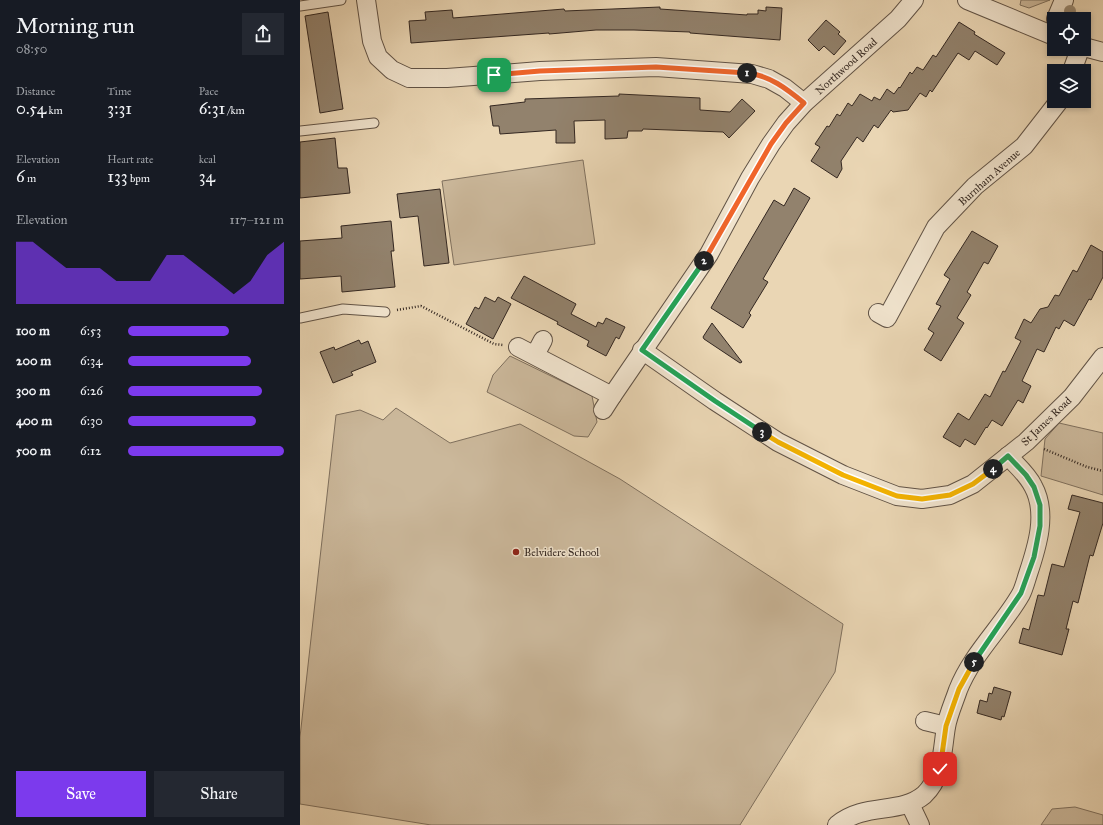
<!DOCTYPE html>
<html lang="en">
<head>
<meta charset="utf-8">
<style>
	body { margin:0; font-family:"IM FELL Great Primer",serif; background:#242831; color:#f1f3f6; height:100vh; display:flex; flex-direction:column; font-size:15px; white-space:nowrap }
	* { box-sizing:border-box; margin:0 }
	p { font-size:13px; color:#9ea1a6 }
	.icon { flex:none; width:22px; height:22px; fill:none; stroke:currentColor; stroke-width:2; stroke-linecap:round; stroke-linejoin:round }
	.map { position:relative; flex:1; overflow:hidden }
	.panel { display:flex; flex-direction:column; background:#171b24; width:300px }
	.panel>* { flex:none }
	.tools { position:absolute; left:747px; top:12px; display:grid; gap:8px }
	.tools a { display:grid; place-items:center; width:44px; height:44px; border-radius:0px; background:#171b24; box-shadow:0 2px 6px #0003; font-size:20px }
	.pin { position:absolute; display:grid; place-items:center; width:34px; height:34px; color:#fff; margin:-17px; border-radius:8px; box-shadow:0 2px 6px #0006 }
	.km { position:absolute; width:20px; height:20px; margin:-10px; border-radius:50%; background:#222; color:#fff; font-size:11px; line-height:20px; text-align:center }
	.round { display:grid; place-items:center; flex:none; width:42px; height:42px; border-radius:0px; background:#242831 }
	.headline { display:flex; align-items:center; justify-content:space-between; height:68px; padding:0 16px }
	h1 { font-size:22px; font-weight:600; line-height:30px }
	.metrics { display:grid; grid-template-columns:repeat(3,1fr); gap:6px; height:68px; padding:4px 16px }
	.metrics div { display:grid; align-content:center }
	.metrics b { font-size:17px; font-weight:600 }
	.metrics small { font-size:11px; font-weight:400 }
	.metrics p { font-size:11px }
	.chart { height:112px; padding:8px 16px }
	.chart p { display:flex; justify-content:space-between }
	.chart svg { width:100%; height:72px; margin-top:4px; fill:#7c3aed; opacity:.7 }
	.button { display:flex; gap:8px; margin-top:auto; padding:8px 16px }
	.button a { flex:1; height:46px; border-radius:0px; background:#7c3aed; color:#fff; font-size:16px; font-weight:600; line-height:46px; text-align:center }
	.button a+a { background:#242831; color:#f1f3f6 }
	ul { padding:0 16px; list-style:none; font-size:13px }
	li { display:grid; grid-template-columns:64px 48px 1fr; align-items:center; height:30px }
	li i { height:10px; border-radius:5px; background:#7c3aed }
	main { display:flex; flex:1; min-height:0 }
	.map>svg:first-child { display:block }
	.green { fill:#cbb89b; stroke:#7f705e }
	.building { fill:#92826d; stroke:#332721 }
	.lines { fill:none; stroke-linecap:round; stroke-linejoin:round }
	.service-casing { stroke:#615346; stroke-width:11 }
	.minor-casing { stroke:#615346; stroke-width:20 }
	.path { stroke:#332721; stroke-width:2.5; stroke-dasharray:1 2; stroke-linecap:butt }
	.service { stroke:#f1e4ce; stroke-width:9 }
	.minor { stroke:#f1e4ce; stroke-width:18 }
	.tree { fill:#9a8a74 }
	.split-1-casing { stroke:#fff; stroke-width:8 }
	.split-2-casing { stroke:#fff; stroke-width:8 }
	.split-3-casing { stroke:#fff; stroke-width:8 }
	.split-4-casing { stroke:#fff; stroke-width:8 }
	.split-5-casing { stroke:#fff; stroke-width:8 }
	.split-6-casing { stroke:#fff; stroke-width:8 }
	.split-1 { stroke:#f0652b; stroke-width:5 }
	.split-2 { stroke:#f0652b; stroke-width:5 }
	.split-3 { stroke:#22a559; stroke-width:5 }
	.split-4 { stroke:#f5b400; stroke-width:5 }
	.split-5 { stroke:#22a559; stroke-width:5 }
	.split-6 { stroke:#f5b400; stroke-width:5 }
	.poi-dot { fill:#8f2418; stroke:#f1e4ce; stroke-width:1.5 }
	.labels { text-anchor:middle; stroke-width:3; stroke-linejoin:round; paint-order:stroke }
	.street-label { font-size:11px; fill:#332721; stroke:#f1e4ce }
	.poi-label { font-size:11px; fill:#332721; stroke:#f1e4ce; text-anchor:start }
</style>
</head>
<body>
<main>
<section class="panel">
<div class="headline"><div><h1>Morning run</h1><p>08:50</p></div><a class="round"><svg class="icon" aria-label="share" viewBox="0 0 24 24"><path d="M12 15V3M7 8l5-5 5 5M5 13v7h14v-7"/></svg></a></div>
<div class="metrics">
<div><p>Distance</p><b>0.54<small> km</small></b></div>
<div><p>Time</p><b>3:31</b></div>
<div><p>Pace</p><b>6:31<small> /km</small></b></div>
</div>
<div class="metrics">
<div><p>Elevation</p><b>6<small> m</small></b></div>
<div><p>Heart rate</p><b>133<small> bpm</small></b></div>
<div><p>kcal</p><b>34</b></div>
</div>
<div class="chart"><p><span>Elevation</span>117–121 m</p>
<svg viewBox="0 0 160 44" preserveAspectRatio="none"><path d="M0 44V6L10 6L20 14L30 22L40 22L50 22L60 30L70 30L80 30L90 14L100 14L110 22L120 30L130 38L140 30L150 14L160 6V44z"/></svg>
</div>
<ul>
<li><b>100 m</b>6:53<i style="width:65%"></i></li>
<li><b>200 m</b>6:34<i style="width:79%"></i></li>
<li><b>300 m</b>6:26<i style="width:86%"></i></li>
<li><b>400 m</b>6:30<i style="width:82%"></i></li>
<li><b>500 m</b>6:12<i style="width:100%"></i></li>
</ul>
<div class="button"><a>Save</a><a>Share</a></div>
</section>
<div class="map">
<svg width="803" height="825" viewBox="0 0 803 825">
	<rect width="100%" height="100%" fill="#ead6b4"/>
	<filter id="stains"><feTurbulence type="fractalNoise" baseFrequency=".005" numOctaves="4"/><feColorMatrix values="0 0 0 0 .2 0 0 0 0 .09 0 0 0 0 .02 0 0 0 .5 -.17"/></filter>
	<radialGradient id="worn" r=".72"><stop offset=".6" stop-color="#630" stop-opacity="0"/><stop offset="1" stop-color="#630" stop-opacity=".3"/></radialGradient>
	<g class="green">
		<polygon points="721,0 750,0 729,8 720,5"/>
		<polygon points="283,160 295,244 154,265 142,181"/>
		<polygon points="210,356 292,396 297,422 288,437 274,436 187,392 193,375"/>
		<polygon points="96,408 150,443 220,424 320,479 543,624 535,672 440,825 131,825 0,804 0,737 36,415 60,410 83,420"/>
		<polygon points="759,423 803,433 803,495 741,476 745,439"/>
		<polygon points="775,807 803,815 803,825 741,825 752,809"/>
	</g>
	<g class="building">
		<polygon points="360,7 360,9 447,15 447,14 458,14 458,10 466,11 466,7 482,8 480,40 390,33 390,32 334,30 296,30 249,34 249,33 111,43 109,21 126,20 125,12 152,10 153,18 264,9 265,11"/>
		<polygon points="28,12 43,109 20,113 5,16"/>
		<polygon points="526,20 540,32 538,34 546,41 534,55 524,46 519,51 508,40"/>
		<polygon points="659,22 675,32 674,34 705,53 697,65 675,51 669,60 658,53 632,92 630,90 626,97 620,93 608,110 593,112 591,110 578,128 574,125 563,142 557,137 541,161 542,169 537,178 511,161 520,147 515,144 527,126 529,127 537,114 540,116 548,103 552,106 560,94 572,101 574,97 580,100 587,89 594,94 599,87 600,88 610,72 612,74 617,67 623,70 633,55 636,57"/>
		<polygon points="319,94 400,98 400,110 430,112 442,99 455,111 429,138 423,132 343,129 342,131 328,131 327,138 305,139 305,120 274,121 275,143 256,143 256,130 200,134 199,126 193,126 190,106 225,102 225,99 319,96"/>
		<polygon points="35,138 38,168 47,168 50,193 0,198 0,142"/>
		<polygon points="494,188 510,198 463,279 468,282 449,313 451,315 443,328 411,308 412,306 474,200 484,206"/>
		<polygon points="140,189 149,263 124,266 118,216 100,218 97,194"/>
		<polygon points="91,221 94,251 91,251 95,287 42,292 41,276 0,279 0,241 42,238 41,226"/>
		<polygon points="672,231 698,246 688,264 684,262 667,292 671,295 657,318 664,323 641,361 624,350 634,333 628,329 641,306 636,304 650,279 644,275"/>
		<polygon points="791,245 803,252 803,277 791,300 789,299 774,326 764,320 759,329 756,327 744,352 737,349 722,381 731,386 723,403 718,400 702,426 692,420 687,428 686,427 675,445 665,439 660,447 643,437 658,413 669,420 685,394 690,397 703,371 705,372 721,341 715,338 724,319 731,323 740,309 748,307 755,295 759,296 773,270 777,272"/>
		<polygon points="224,276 276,304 271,314 296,327 298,322 303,324 306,318 325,327 319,339 316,337 306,356 287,346 289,341 257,324 258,322 211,298"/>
		<polygon points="185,297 195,302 198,297 211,304 193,339 166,324 175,307 179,309"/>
		<polygon points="412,323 442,362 440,363 404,339 403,337"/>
		<polygon points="59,340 61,344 68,341 76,362 51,372 53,375 33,383 20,352 34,347 35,350"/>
		<polygon points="772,495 803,503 803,523 793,556 790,555 778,603 773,601 766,629 769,629 762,655 719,643 723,628 729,630 738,595 744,596 752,564 764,567 780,512 768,509"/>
		<polygon points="694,687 711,692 704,717 702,716 701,720 677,713 680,700 687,702 689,693 692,694"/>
	</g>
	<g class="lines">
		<defs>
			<g id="service">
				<polyline points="0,6 41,0"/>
				<polyline points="0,131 74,123"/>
				<polyline points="0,318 43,309 85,312"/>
			</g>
			<g id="minor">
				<polyline points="66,0 72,41 78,57 92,70 109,78 147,78 240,71 356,67 452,74 469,79 485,88 504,103"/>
				<polyline points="667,0 754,36"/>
				<polyline points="756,19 764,0"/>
				<polyline points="784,47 803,52"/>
				<polyline points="772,71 780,49"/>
				<polyline points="578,313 587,318 636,227 675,186 724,146 759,101"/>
				<polyline points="218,347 312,396 409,254 450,178 471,144 486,123 504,103 598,19 614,0"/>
				<polyline points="342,350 415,401 478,442 543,475 597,496 622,499 650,495 673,484 726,442 772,397 803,357"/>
				<polyline points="235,355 243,340"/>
				<polyline points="303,410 312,396"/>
				<polyline points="625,721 646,726"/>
				<polyline points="610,804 620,825"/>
				<path d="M537,825C565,802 600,815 624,795C643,777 642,751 646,727C648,715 654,702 658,690C672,654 703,626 721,594C724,588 726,580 728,574C737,547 748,513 733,486C727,474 717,466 708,456"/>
			</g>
		</defs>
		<use href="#service" class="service-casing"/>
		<use href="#minor" class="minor-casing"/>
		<g class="path">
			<polyline points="97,310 121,306 194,344 203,345"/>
			<polyline points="744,449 787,467 803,471"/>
		</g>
		<use href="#service" class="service"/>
		<use href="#minor" class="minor"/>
	</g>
	<circle class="tree" cx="770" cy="11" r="6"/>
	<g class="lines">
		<defs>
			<polyline id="split-1" points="194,75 240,71 356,67 447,73"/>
			<path id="split-2" d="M404,261L471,144L486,123L504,103C487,89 469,75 447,73"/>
			<polyline id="split-3" points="404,261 342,350 415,401 462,432"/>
			<polyline id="split-4" points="462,432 478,442 543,475 597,496 622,499 650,495 673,484 693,469"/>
			<polyline id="split-5" points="674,662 721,593 734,557 740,526 740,505 734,487 726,475 708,456 693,469"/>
			<polyline id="split-6" points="640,769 646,726 659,689 674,662"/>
		</defs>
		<use href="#split-1" class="split-1-casing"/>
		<use href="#split-2" class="split-2-casing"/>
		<use href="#split-3" class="split-3-casing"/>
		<use href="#split-4" class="split-4-casing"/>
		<use href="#split-5" class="split-5-casing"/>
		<use href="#split-6" class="split-6-casing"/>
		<use href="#split-1" class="split-1"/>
		<use href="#split-2" class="split-2"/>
		<use href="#split-3" class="split-3"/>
		<use href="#split-4" class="split-4"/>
		<use href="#split-5" class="split-5"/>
		<use href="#split-6" class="split-6"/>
	</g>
	<circle class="poi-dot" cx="216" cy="552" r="4"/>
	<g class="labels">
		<g class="street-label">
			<text transform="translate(546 66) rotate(-42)" y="4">Northwood Road</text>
			<text transform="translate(689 177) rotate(-42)" y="4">Burnham Avenue</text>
			<text transform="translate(746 421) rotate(-44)" y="4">St James Road</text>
		</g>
		<g class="poi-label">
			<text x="224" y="556">Belvidere School</text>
		</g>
	</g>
	<rect width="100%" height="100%" filter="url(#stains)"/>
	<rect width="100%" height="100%" fill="url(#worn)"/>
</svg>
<div class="tools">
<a><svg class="icon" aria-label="locate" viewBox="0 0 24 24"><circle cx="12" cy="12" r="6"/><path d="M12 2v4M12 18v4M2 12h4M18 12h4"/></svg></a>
<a><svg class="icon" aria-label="layers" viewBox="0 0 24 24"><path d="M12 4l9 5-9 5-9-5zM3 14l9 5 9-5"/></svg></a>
</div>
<div class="pin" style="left:194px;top:75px;background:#1e9e55"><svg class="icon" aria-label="arrive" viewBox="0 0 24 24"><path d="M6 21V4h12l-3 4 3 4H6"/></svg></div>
<div class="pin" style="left:640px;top:769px;background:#d93025"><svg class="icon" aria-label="check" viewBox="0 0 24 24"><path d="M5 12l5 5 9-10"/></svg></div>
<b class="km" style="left:447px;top:73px">1</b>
<b class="km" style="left:404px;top:261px">2</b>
<b class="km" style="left:462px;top:432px">3</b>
<b class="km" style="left:693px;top:469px">4</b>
<b class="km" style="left:674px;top:662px">5</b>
</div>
</main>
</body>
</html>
